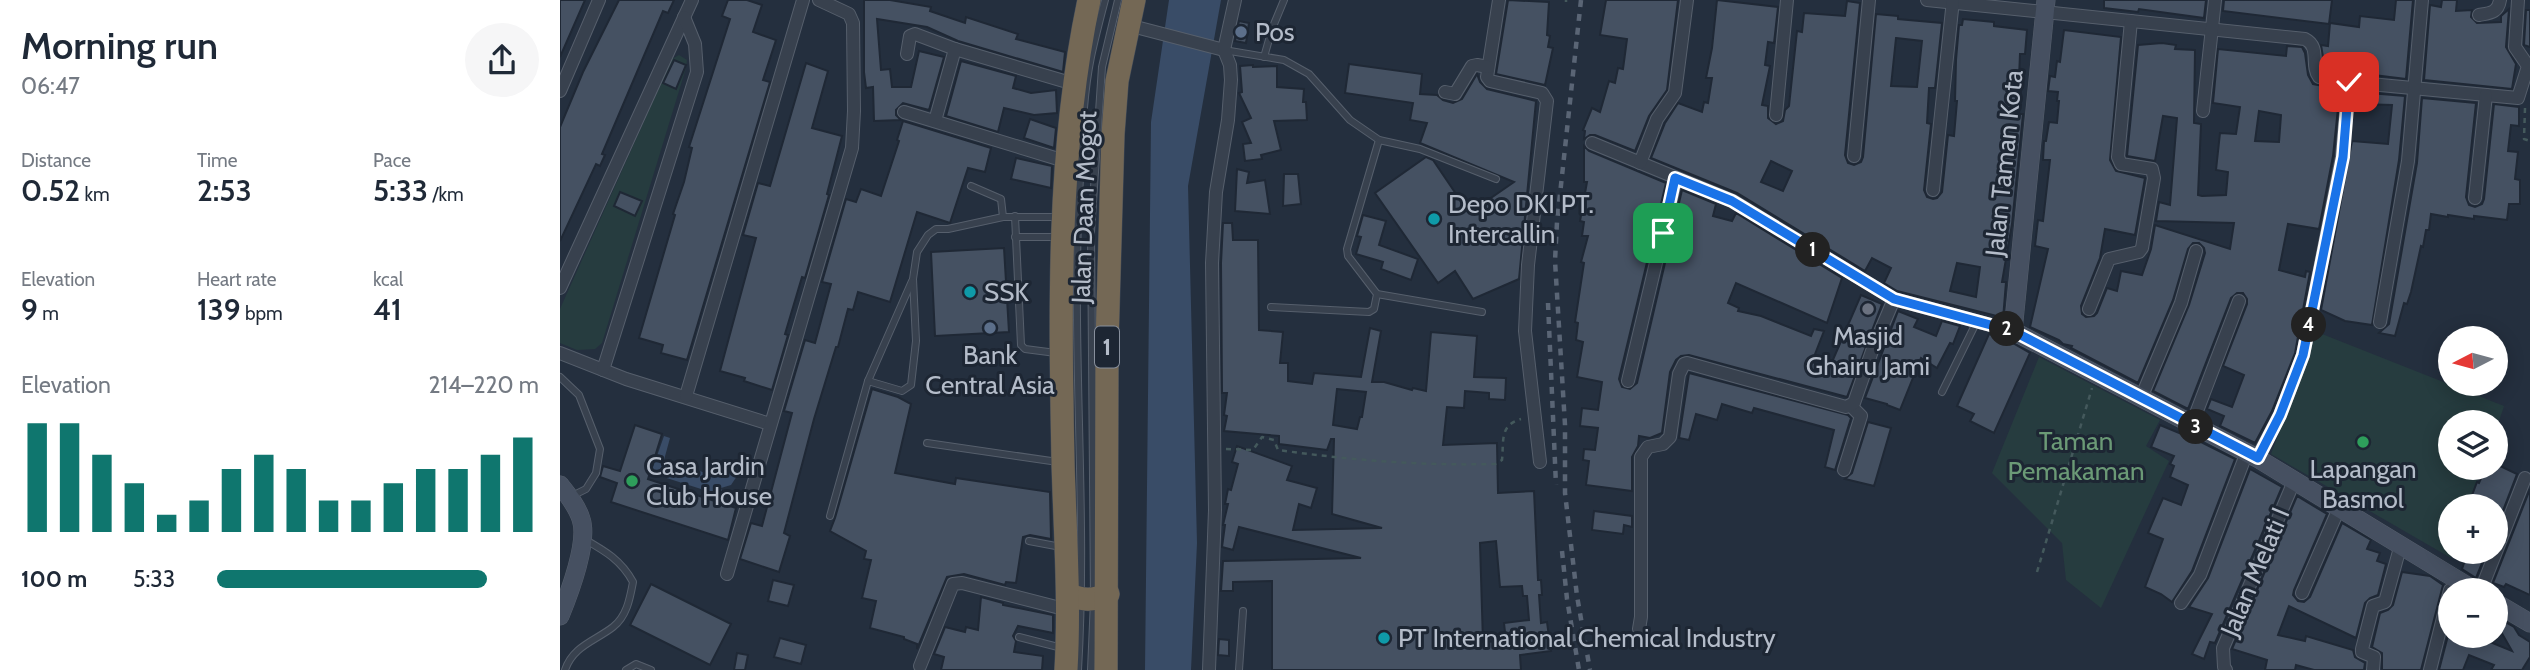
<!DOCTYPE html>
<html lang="en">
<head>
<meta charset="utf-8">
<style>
	body { margin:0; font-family:Cabin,sans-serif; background:#f6f6f7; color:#1f2937; height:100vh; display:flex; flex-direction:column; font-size:26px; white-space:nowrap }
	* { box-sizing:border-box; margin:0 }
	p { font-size:23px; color:#747a83 }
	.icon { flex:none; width:38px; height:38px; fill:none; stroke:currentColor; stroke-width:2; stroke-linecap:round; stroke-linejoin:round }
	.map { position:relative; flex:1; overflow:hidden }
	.panel { display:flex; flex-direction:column; background:#fff; width:560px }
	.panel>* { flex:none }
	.needle { width:46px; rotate:264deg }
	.tools { position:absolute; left:1878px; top:326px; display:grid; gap:14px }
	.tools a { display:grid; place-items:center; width:70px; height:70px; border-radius:50%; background:#fff; box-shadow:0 4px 18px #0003; font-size:35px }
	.pin { position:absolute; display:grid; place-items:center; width:60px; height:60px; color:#fff; margin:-30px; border-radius:14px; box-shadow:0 4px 10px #0006 }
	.km { position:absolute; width:35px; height:35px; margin:-18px; border-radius:50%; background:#222; color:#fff; font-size:19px; line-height:35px; text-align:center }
	.round { display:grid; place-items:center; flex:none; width:74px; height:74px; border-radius:37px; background:#f6f6f7 }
	.headline { display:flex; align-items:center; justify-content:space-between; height:119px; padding:0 21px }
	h1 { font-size:38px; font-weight:600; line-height:52px }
	.metrics { display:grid; grid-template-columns:repeat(3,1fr); gap:10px; height:119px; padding:7px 21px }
	.metrics div { display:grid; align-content:center }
	.metrics b { font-size:30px; font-weight:600 }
	.metrics small { font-size:19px; font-weight:400 }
	.metrics p { font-size:19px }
	.chart { height:196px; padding:14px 21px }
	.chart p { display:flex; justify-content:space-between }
	.chart svg { width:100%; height:126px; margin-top:7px; stroke:#0f766e; stroke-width:6 }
	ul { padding:0 21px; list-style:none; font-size:23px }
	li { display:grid; grid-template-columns:112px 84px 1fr; align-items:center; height:52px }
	li i { height:18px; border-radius:9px; background:#0f766e }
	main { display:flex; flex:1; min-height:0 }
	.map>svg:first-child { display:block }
	.green { fill:#263c3f }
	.water { fill:#394c67 }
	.building { fill:#455162; stroke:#1f2835; stroke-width:2; fill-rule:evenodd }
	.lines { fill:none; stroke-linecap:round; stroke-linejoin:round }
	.lane-casing { stroke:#565f6c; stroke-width:8 }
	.street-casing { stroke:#565f6c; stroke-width:14 }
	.secondary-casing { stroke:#565f6c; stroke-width:19 }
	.highway-casing { stroke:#434c59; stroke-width:24 }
	.path { stroke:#44595c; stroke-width:2.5; stroke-dasharray:5 5; stroke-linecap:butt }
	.lane { stroke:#38414e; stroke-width:6 }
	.street { stroke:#38414e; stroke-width:12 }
	.secondary { stroke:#465061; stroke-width:18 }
	.highway { stroke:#746855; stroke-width:23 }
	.rail { stroke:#5a6575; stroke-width:4.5; stroke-dasharray:7 7; stroke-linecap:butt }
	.route-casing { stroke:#fff; stroke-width:14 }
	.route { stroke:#1a73e8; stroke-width:9 }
	.service-dot { fill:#5c6f8a; stroke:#1d2633; stroke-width:2.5 }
	.culture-dot { fill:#0f9aa8; stroke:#1d2633; stroke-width:2.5 }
	.worship-dot { fill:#6b7280; stroke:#1d2633; stroke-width:2.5 }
	.leisure-dot { fill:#2e9e5b; stroke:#1d2633; stroke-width:2.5 }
	.labels { text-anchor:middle; stroke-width:6; stroke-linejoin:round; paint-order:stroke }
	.shield { fill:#1d2633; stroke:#878f9c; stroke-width:2 }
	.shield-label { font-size:24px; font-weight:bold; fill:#b4bcc9 }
	.poi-label { font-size:26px; fill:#b4bcc9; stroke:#1d2633; text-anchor:start }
	.street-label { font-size:26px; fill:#b4bcc9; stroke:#1d2633 }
	.park-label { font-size:26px; fill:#6b9a76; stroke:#1d2633 }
</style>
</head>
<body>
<main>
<section class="panel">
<div class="headline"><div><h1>Morning run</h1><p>06:47</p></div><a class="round"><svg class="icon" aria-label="share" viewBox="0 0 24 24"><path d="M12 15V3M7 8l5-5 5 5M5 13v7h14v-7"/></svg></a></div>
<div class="metrics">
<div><p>Distance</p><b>0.52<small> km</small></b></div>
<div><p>Time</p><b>2:53</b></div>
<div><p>Pace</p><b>5:33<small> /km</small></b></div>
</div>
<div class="metrics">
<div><p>Elevation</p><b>9<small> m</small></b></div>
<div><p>Heart rate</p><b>139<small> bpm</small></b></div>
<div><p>kcal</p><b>41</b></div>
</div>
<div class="chart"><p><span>Elevation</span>214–220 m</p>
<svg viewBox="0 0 160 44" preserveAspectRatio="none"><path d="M5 44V6M15 44V6M25 44V17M35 44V27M45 44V38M55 44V33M65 44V22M75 44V17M85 44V22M95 44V33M105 44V33M115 44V27M125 44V22M135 44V22M145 44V17M155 44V11"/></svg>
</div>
<ul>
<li><b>100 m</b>5:33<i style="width:84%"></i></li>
</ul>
</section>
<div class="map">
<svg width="1970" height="670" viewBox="0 0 1970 670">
	<rect width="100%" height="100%" fill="#242f3e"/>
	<g class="green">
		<polygon points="119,55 127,60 126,68 42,343 35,349 17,350 0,343 0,309 112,59"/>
		<polygon points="1757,332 1944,406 1936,430 1936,422 1890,422 1890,467 1922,467 1909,506 1890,506 1890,551 1893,551 1891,558 1711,454"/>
		<polygon points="1479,357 1600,420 1586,446 1609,461 1541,608 1506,580 1502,543 1432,473"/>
	</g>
	<g class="water">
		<polygon points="609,0 661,0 628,186 637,543 631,670 585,670 591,122"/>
		<polygon points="104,436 110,438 104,460 149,474 159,462 177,476 171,485 161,488 165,498 162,503 142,495 141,489 91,473"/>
	</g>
	<g class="building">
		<polygon points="0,0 25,0 0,57"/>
		<polygon points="59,0 114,0 108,13 103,11 42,154 45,155 40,166 36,164 0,241 0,127 23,72"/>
		<polygon points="168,0 187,0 202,5 193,32 216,40 203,80 210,82 127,360 101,353 103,345 79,338 115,215 113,214 124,182 132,148 129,147 170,19 162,16"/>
		<polygon points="304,0 330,0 371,7 370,11 405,23 406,17 458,34 456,39 505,52 503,72 398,41 367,27 317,19 321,70 330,69 332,87 351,87 359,51 384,57 369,110 343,103 336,110 336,115 341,120 314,121 313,87 306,88 304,72"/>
		<polygon points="948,0 989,2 987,35 990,36 988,47 993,48 985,85 936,74"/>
		<polygon points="1046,0 1118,0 1107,90 1089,116 1075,151 1035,135 1030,135 1024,139 1025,131 1023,130 1032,108 1040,112 1049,81 1055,83 1058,68 1063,69 1067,39 1040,35"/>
		<path d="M1157,0L1218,7L1214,43L1208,42L1205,65L1210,66L1202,105L1208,106V118L1216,124L1223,121L1225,110L1229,106L1237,31L1242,32L1244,13L1285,16L1287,1L1300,3L1285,155L1288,163L1294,165L1301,162L1303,157L1316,14L1338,16V19L1382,23L1375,88H1369L1367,123L1371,124L1364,190L1367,197L1373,199L1377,198L1382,192L1388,135L1394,136L1397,101H1395L1396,60L1399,25H1402L1403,19L1434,22V26L1467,30L1465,54H1460L1459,78L1449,90L1461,91L1459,114H1463L1452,224L1442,282H1446L1443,319L1436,317L1437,316L1337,291L1324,283L1331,268L1312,258L1305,271L1177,193L1091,158L1105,123L1118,103L1142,112L1144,102L1148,103L1152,78H1146L1152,48ZM1336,38L1362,41L1357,87L1331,86ZM1211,161L1232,171L1223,191L1201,182ZM1397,263L1420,267L1416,297L1390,291Z"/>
		<polygon points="1544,0 1646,0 1644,18 1579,9 1578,12 1544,8"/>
		<polygon points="1664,0 1772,0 1769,24 1663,11"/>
		<polygon points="1836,0 1853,0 1846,79 1765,69 1761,45 1768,46 1770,23 1799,27 1800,16 1834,20"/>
		<polygon points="1882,0 1897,0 1896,11 1912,10 1911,17 1917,23 1941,22 1941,16 1949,9 1946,47 1956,64 1952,89 1864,80 1870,5 1881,7"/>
		<polygon points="1966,10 1970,10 1970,47 1964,45"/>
		<polygon points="679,21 689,23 686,43 675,41"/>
		<path d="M1504,30L1561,37L1550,160L1556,171L1585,178L1575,235L1545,229L1540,258L1521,306L1522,314L1526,317L1534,316L1537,313L1547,288L1557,291L1561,271L1582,275L1591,249L1595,225L1670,249L1674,223L1596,221L1599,202L1610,205L1617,118L1603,116L1595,161L1567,156L1578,45L1602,43L1616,45L1615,49L1635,50L1634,123L1641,124L1638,195L1642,196L1666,195L1668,172L1656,170L1660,133L1676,134L1680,107L1653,103L1658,49L1726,56L1727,46L1742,47L1745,53L1748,75L1753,84L1780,89L1773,156L1759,229L1728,224L1719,270L1745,277L1746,271L1750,272L1735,353L1712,411L1695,443L1660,426L1664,416L1647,409L1651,399L1672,407L1684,375L1663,366L1687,304V299L1683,293H1677L1671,298L1628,409L1593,391L1629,305L1645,253L1644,248L1639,243H1633L1628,249L1613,300L1578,383L1511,348L1512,346L1503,344L1499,340L1470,327L1488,249L1475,246L1478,220L1483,221L1490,160H1483L1484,141H1486L1489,122L1497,123L1499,101H1497L1498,92L1488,91L1490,76L1495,77L1497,61L1500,62ZM1699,111L1721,115L1719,142L1695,141Z"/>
		<polygon points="114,60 126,65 116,89 103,83"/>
		<polygon points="401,61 456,76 453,88 471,93 496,90 497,113 474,115 444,108 438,132 386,116"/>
		<polygon points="246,63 268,71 252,128 282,136 267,194 269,195 245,278 242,277 225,334 228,335 212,390 184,381 185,378 160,371 196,238 183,235 198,183 210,186"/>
		<polygon points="789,64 862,74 860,94 877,95 883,100 893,103 902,99 917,74 920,82 927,89 976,101 959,279 913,299 895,271 878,283 815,193 866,157 873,160 909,213 954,182 860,143 867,123 850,120 853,103 785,93"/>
		<polygon points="693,65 693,67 717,66 717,87 744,89 743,102 746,102 747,120 714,121 721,150 701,155 702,159 685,161 683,144 691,143 682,122 691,118 679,93 682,92 680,66"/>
		<polygon points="1797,92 1845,96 1839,160 1812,325 1785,321 1761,310 1792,141 1828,144 1832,105 1796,104"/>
		<polygon points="1862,98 1916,103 1906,197 1909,205 1915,207 1922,204 1924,199 1934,104 1959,107 1959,126 1951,125 1948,151 1958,152 1955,179 1960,180 1960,204 1949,204 1947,220 1914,216 1914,219 1888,215 1888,217 1871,214 1869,230 1866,230 1863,247 1861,246 1851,292 1847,304 1844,303 1835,336 1819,333 1829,324 1857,163"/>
		<polygon points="470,119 496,128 494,148 464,138"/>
		<polygon points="343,121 431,148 425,172 408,168 390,223 357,212 330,302 298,292 293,310 288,309 278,347 276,347 254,419 224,533 230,536 219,572 180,559 191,523 202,526 232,413 224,411 245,340 255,343 271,284 262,282 286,199 296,202 301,189 321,196 339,141 337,140"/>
		<polygon points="1024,146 1029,151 1106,183 1059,379 1062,387 1070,389 1077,383 1122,190 1156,204 1153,216 1172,221 1176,213 1282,278 1267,323 1176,283 1168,303 1179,308 1178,311 1201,316 1251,336 1254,329 1264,331 1252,362 1269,369 1301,295 1322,304 1287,397 1129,355 1121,356 1116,360 1110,372 1102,433 1090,438 1079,436 1078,446 1072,457 1072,491 1026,485 1029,461 1023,460 1024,449 1035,450 1038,428 1020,426 1022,408 1038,410 1042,382 1017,377 1023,342 1016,340 1018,323 1015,322 1024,263 1021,262 1028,236 1022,236 1024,222 1020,221 1027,182 1024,182"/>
		<polygon points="456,158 492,166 491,188 451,179"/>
		<polygon points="677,169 689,172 687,183 705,180 710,214 675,211"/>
		<polygon points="724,174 738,174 741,204 723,206"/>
		<polygon points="60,192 82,201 75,216 54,206"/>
		<polygon points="803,215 826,221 819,245 858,259 851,280 821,269 823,262 796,254 801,237 797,236"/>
		<path d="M663,223H672L673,240H698L699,330L723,332L720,363H728V381L752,384L754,373L801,377L810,328L821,331L812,382H824L852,390L853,388L866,391L871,332L917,336L914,377L946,378L945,400L929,399V393L905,391L904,408L887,407L883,445L937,443L938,493L974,491L978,580H981L982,595H979L981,623L987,622L991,651L960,655L961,670H712V581L673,582V591H661L663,561L801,558L679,527L673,550L662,547L665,525H663L668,504H665L668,489L671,490L678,464L672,462L677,446L732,466L727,480L757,488L751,508L739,504L733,530L822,528L772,514L774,439H771L767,450L719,444V436L664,431L667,416L664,415L667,393H662L661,263ZM777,389L806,392L802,417H800L797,429L773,425ZM936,541L940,587L962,586L963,596H967L969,620L944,623L946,641L923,642L920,543Z"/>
		<polygon points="444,248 449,332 375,336 371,252"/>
		<polygon points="1338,311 1358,319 1354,327 1376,336 1382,321 1400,326 1393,344 1390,343 1377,368 1361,358 1340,410 1327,405 1327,404 1305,398"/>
		<polygon points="1429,334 1444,338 1470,353 1434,433 1410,421 1414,414 1397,406"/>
		<polygon points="1129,373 1288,415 1291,418 1275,470 1265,467 1274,430 1194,408 1192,413 1162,404 1157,420 1136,414 1129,440 1119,438"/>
		<polygon points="312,389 338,397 351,404 335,473 395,484 396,478 490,492 491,539 470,535 463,537 456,583 446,582 445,585 404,574 387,577 357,649 357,644 344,639 344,637 310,628 316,601 302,598 311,560 304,559 306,551 270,531 275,518"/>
		<polygon points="1308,422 1331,428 1314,486 1285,479 1292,473"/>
		<polygon points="75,425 102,434 88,479 176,508 168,540 51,502 57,483 40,477 43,466 60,471"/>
		<polygon points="1600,425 1641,442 1675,459 1632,571 1612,602 1601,594 1585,587 1603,539 1588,533 1599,507 1603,498 1621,505 1628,485 1610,477 1614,466 1610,464 1614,456 1591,447"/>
		<polygon points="1936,464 1957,474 1936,529 1936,506 1908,506 1917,482 1919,483 1926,467 1936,467"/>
		<polygon points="1690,469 1722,487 1655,643 1650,642 1644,659 1632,654 1652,614 1629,607 1648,578"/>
		<polygon points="1970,489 1970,595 1946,584 1944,587 1933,583"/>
		<polygon points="1737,496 1767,514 1734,590 1733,595 1738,601 1744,602 1750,597 1782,523 1811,540 1807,549 1820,553 1817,561 1826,564 1818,595 1810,598 1805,603 1796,638 1729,606 1718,635 1745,641 1746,636 1793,650 1795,657 1805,663 1804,670 1754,670 1736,665 1735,670 1705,670 1707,660 1672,649"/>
		<polygon points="1034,511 1072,516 1072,527 1064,525 1063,534 1032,530"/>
		<polygon points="1908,551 1927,551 1916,578 1902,569"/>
		<polygon points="1842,572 1870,576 1883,585 1861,670 1822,670 1822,653 1812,647 1820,613 1828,610 1833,605"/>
		<polygon points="213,580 234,585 228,606 208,601"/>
		<polygon points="91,584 171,624 150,665 70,625"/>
		<polygon points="421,597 443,603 443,605 493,615 493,633 458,626 453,636 456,641 454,652 483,656 482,670 381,670 384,657 374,654 385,627 405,632 406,627 418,630"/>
		<polygon points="1938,618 1954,627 1959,635 1970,642 1970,657 1962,670 1931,670 1934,665 1909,655 1903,670 1879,670 1890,628 1890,635 1913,635 1952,651 1936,623"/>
		<polygon points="220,638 246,645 241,664 214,657"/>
		<polygon points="659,639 669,640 669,656 658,655"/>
		<polygon points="177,653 188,655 185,670 174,670"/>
	</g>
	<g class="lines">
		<defs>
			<g id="lane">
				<polyline points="664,50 724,60 749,74 790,120 819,140 860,149 936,179"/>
				<polyline points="704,57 712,29 724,0"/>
				<polyline points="411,186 441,199 443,217"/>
				<polyline points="455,216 461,345 465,349 496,353"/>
				<polyline points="455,237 497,237"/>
				<polyline points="817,294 922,312"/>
				<polyline points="711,307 809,312 814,309 817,294 788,256 787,249 819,140"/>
				<polyline points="0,377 19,395 40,449 36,473 26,489 12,496"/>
				<polyline points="308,381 342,391 351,385 356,341 353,279 357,252 368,235 376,229 388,229 443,217 498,217"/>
				<polyline points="1382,392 1417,321"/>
				<polyline points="367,443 498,462"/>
				<polyline points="270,516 308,381 352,281"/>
				<polyline points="469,541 501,547"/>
				<polyline points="459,637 502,648"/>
				<path d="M5,670C13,646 35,641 53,627C67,616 70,598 73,582C61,560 45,551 24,539"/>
				<polyline points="66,670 76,664 91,670"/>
				<path d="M518,670C528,506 510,342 520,178C522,138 523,96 531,57C535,38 540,19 545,0"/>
				<polyline points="531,670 534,600 531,232 542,67 558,0"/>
				<polyline points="679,670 683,611"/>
			</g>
			<g id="street">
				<polyline points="939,0 927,77 930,81 982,93 987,101 968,265 965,331 980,462"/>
				<path d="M1367,0L1745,39C1761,47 1750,65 1759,77L1789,82L1958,98L1968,66L1955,47L1958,0"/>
				<path d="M1919,15C1930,13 1938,13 1940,0"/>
				<polyline points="568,25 664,50"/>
				<polyline points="347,54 350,36 355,34 395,49 514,84"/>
				<polyline points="0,91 39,0"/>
				<polyline points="885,92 895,94 912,66 917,65 928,67"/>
				<polyline points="1643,111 1655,0"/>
				<polyline points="344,112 508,162"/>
				<polyline points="1216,115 1227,0"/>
				<polyline points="375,121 395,49"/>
				<polyline points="1032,143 1173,201 1334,299 1453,331"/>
				<polyline points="1294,156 1309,0"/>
				<polyline points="1080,163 1097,119 1115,93 1127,0"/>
				<polyline points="1373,190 1393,0"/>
				<polyline points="1915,198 1926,95"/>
				<polyline points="0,288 132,0"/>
				<polyline points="1529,309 1549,259 1579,252 1582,248 1594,178 1592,169 1561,164 1558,157 1571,21"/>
				<polyline points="1820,322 1848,161 1862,0"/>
				<polyline points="0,353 66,379 210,424"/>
				<polyline points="43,370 137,72 135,44 124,17"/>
				<polyline points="1068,381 1116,178"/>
				<polyline points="126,396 243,0"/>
				<polyline points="1581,398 1621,303 1636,251"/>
				<polyline points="1632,424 1679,301"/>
				<polyline points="1697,458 1720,415 1743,355 1782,157 1789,82"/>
				<polyline points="1284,470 1301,416 1291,406"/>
				<polyline points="167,574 292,148 294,111 293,23 289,14 259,0"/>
				<polyline points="1921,590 1965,478"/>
				<polyline points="1742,593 1780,506"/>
				<polyline points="1621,603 1640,575 1687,452"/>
				<polyline points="1079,629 1081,617 1081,457 1088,447 1103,444 1110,437 1119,374 1124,364 1127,363 1286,407 1294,403 1312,351 1334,299"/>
				<polyline points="360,666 393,584 402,583 508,610"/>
				<polyline points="649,670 655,510 652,263 656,192 668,120 671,80 670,65 664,50 675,0"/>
				<polyline points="1666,670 1664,667 1663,648 1735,479"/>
				<polyline points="1813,670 1814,657 1802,652 1802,649 1813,606 1825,602 1841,544"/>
				<polyline points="1870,670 1890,590"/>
			</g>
			<g id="secondary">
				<polyline points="1486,0 1453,331 1697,458 1914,590"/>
				<path d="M0,485C8,495 17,506 21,519C29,542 9,594 0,616"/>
				<polyline points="1936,603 1970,623"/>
			</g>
			<g id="highway">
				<path d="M508,594C524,601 532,601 548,594"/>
				<path d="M506,670C510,601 505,532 503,462C500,309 497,151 529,0"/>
				<polyline points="546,670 547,344 553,134 557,81 574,0"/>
			</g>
		</defs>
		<use href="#lane" class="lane-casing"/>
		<use href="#street" class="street-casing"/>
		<use href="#secondary" class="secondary-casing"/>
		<use href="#highway" class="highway-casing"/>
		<g class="path">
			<polyline points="1006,2 1006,0"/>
			<polyline points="1965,108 1964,139 1970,141"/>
			<path d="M666,449L693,450L702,437L714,440L718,450C790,460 862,466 935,464L942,460C944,442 939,425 961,419"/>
			<polyline points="1477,572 1532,388"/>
		</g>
		<use href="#lane" class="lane"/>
		<use href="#street" class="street"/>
		<use href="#secondary" class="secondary"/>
		<use href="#highway" class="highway"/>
		<g class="rail">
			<polyline points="1021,0 997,222 995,261 1005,425 1005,493 1017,596 1030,670"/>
			<polyline points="988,303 996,485"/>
			<polyline points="1002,551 1007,599 1019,670"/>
		</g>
	</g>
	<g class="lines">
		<defs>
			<polyline id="route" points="1103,233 1115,178 1172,201 1334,299 1453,331 1698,458 1720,415 1743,355 1783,157 1789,82"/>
		</defs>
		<use href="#route" class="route-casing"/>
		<use href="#route" class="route"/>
	</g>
	<g class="service-dot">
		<circle cx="681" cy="32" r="7"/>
		<circle cx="430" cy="328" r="7"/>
	</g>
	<g class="culture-dot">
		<circle cx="874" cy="219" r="7"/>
		<circle cx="410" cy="292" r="7"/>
		<circle cx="824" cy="638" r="7"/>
	</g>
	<circle class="worship-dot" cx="1308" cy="309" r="7"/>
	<g class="leisure-dot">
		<circle cx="1803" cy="442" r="7"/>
		<circle cx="72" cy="481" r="7"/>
	</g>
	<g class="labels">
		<rect class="shield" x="535" y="326.5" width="24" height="41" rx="5"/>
		<g class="shield-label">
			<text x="547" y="355">1</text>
		</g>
		<g class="poi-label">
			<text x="695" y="41">Pos</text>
			<text x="888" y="213">Depo DKI PT.<tspan x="888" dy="30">Intercallin</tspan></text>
			<text x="424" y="301">SSK</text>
			<text x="1308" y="345" text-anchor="middle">Masjid<tspan x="1308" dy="30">Ghairu Jami</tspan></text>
			<text x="430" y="364" text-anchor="middle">Bank<tspan x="430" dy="30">Central Asia</tspan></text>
			<text x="86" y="475">Casa Jardin<tspan x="86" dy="30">Club House</tspan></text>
			<text x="1803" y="478" text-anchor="middle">Lapangan<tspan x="1803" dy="30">Basmol</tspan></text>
			<text x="838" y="647">PT International Chemical Industry</text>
		</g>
		<g class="street-label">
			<text transform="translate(1444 163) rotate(-84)" y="9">Jalan Taman Kota</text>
			<text transform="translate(524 207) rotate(-88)" y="9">Jalan Daan Mogot</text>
			<text transform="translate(1695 572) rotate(-67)" y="9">Jalan Melati I</text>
		</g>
		<g class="park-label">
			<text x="1516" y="450">Taman<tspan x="1516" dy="30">Pemakaman</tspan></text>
		</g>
	</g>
</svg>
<div class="tools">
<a><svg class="needle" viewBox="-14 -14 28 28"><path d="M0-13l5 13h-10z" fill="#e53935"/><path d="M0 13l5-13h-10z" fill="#747a83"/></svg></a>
<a><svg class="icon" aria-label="layers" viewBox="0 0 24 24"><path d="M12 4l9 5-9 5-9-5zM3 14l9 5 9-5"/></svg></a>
<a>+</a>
<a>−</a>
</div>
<div class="pin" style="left:1103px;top:233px;background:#1e9e55"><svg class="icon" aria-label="arrive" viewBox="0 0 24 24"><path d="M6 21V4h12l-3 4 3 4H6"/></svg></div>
<div class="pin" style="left:1789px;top:82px;background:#d93025"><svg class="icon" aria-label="check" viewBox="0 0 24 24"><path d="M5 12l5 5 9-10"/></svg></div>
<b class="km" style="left:1253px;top:250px">1</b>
<b class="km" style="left:1447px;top:329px">2</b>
<b class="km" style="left:1636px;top:427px">3</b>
<b class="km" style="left:1749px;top:325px">4</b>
</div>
</main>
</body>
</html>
